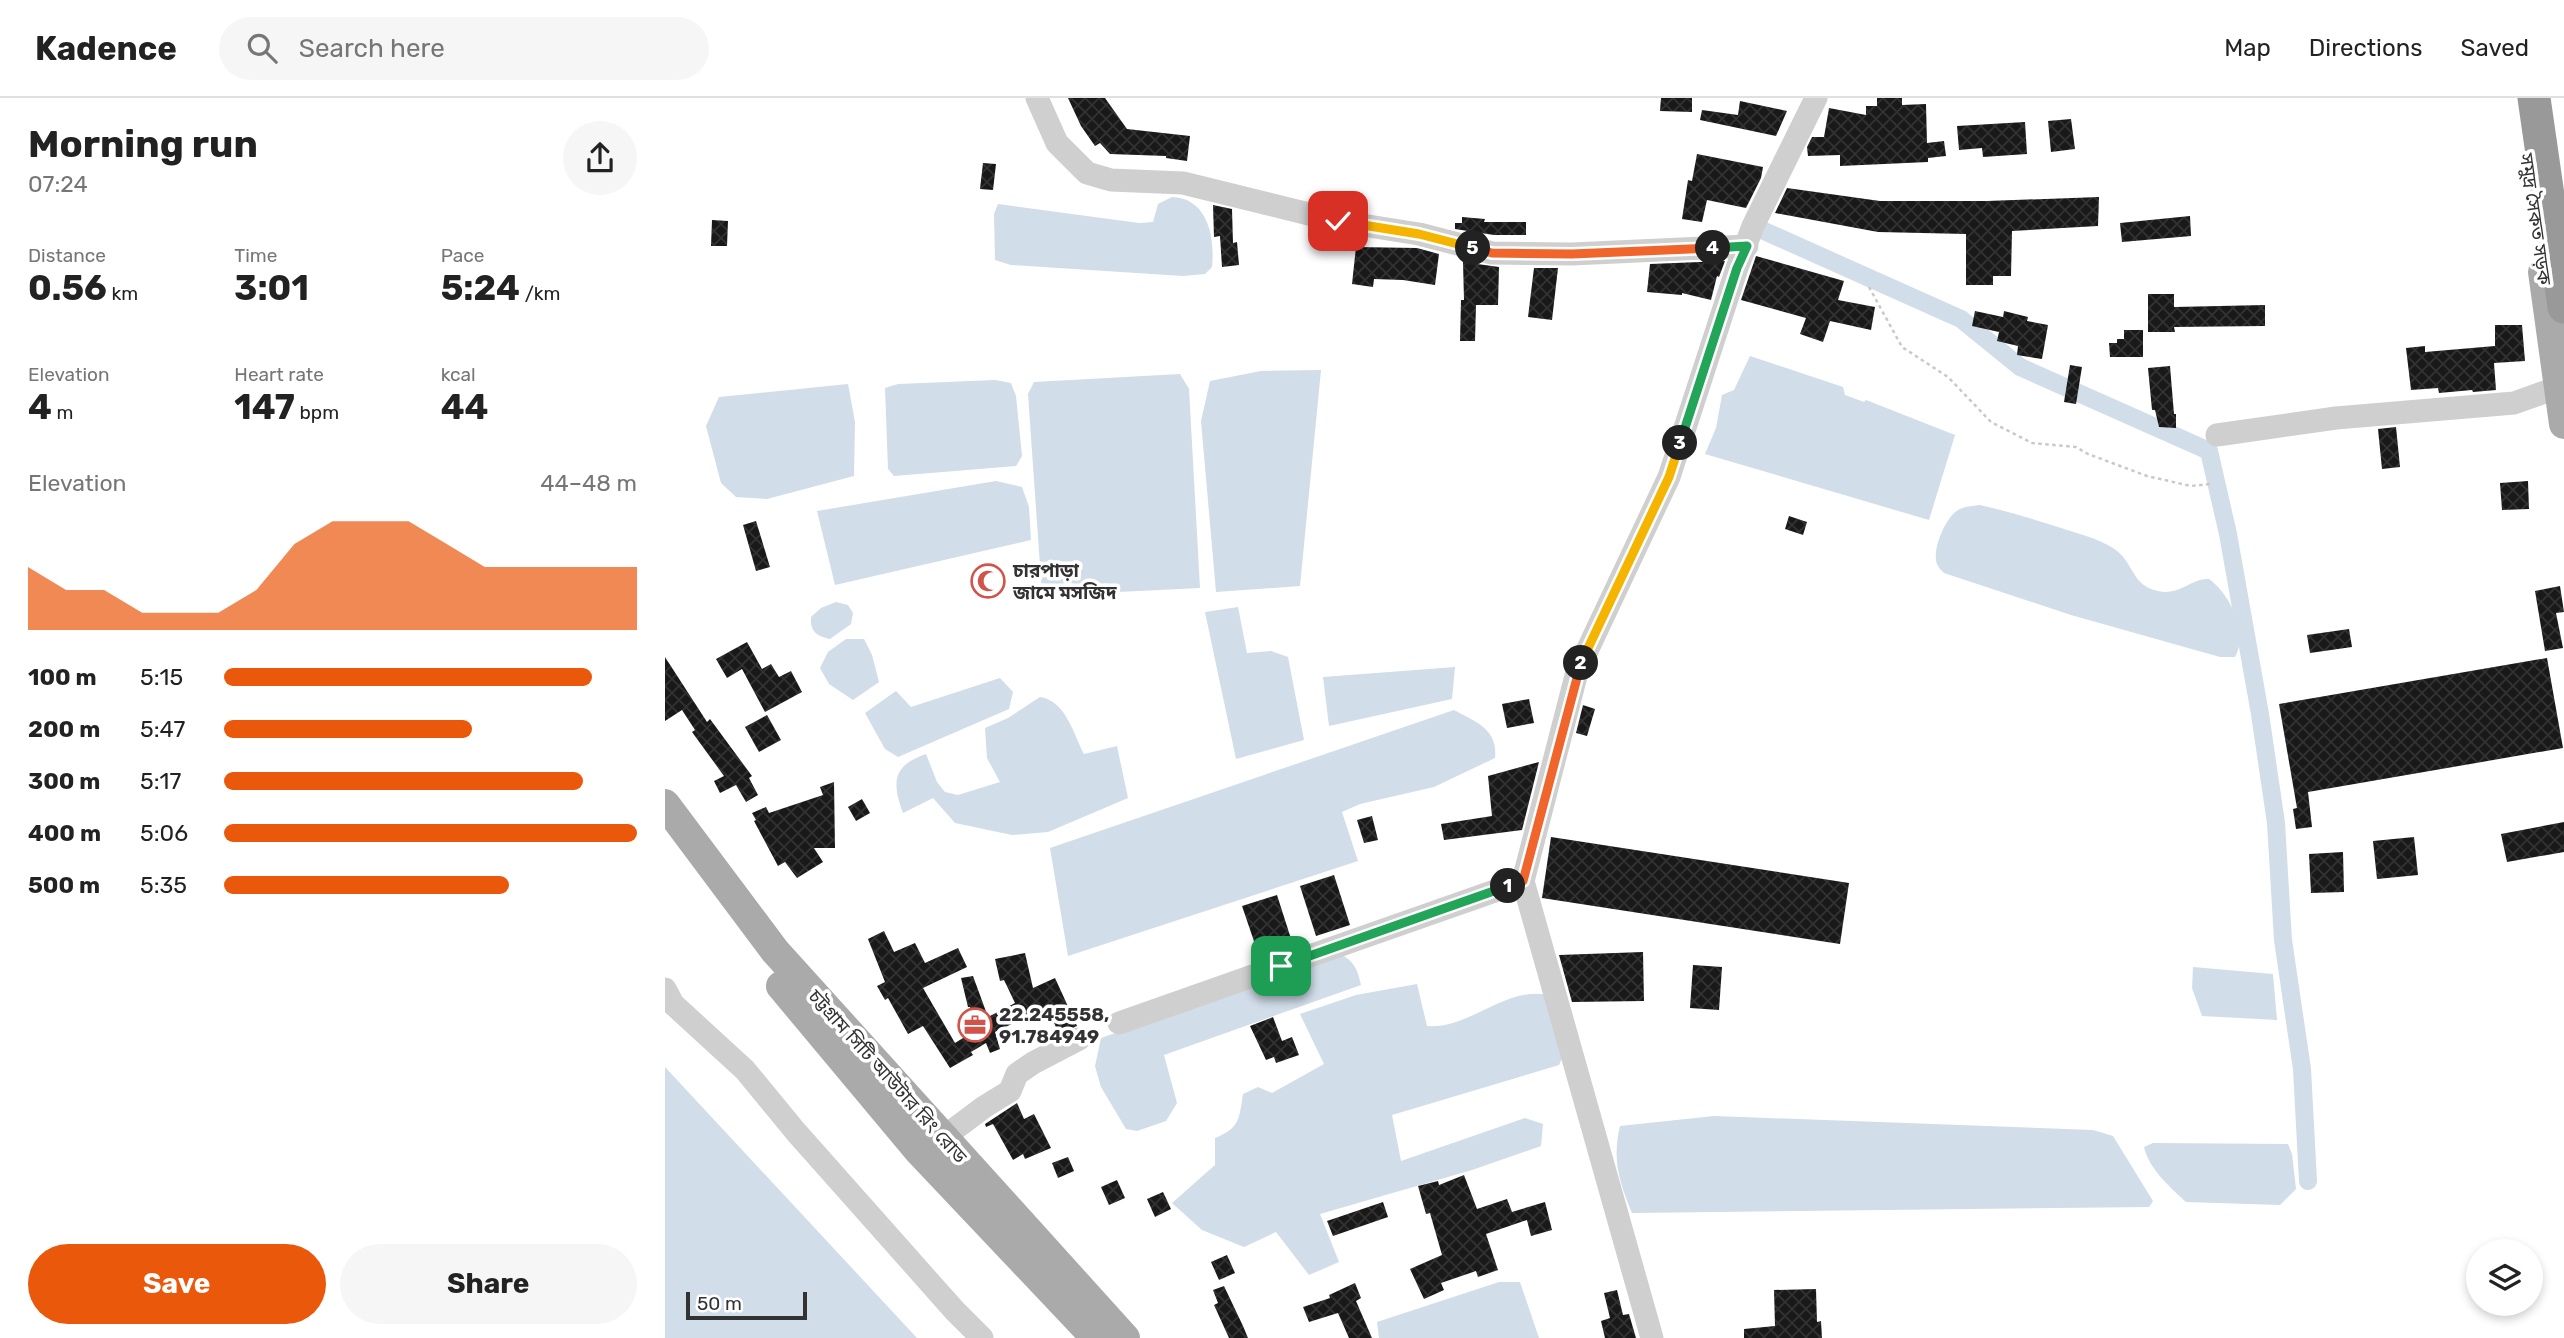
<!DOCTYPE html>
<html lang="en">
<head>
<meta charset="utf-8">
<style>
	body { margin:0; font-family:Rubik,"Noto Sans Bengali",sans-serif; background:#f6f6f6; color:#222; height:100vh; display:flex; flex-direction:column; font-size:26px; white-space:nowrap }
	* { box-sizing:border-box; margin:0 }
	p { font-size:23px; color:#767676 }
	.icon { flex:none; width:38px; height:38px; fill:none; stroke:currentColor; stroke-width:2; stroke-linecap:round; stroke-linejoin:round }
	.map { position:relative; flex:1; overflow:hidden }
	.sheet { display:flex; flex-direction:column; background:#fff; width:665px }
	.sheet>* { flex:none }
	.fabs { position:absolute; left:1801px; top:1141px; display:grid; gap:14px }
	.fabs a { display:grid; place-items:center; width:77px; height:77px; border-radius:50%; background:#fff; box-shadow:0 4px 10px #0003; font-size:35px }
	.scale { position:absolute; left:21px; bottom:18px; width:121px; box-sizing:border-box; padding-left:7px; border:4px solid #323232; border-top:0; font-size:19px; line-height:24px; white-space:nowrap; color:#323232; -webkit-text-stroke:5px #fff; paint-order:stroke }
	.pin { position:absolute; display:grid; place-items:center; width:60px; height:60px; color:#fff; margin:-30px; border-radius:14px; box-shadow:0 4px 10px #0006 }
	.km { position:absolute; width:35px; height:35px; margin:-18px; border-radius:50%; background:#222; color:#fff; font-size:19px; line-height:35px; text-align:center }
	.round { display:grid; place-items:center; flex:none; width:74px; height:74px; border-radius:37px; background:#f6f6f6 }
	.headline { display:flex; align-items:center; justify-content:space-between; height:119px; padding:0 28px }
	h1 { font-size:38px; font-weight:700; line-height:52px }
	.stats { display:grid; grid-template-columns:repeat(3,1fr); gap:10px; height:119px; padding:7px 28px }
	.stats div { display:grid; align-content:center }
	.stats b { font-size:35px; font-weight:700 }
	.stats small { font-size:19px; font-weight:400 }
	.stats p { font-size:19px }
	.chart { height:196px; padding:14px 28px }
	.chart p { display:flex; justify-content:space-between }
	.chart svg { width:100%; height:126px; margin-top:7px; fill:#ea580c; opacity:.7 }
	.button { display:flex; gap:14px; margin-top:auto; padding:14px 28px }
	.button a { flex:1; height:80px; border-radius:42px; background:#ea580c; color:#fff; font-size:28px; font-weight:700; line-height:80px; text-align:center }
	.button a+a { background:#f6f6f6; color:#222 }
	ul { padding:0 28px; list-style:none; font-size:23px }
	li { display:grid; grid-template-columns:112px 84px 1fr; align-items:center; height:52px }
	li i { height:18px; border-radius:9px; background:#ea580c }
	header { display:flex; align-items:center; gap:42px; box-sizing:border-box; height:98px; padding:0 35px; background:#fff; border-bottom:2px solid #e0e0e0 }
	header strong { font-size:33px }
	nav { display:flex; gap:38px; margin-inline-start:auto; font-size:24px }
	.search { width:490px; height:63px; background:#f6f6f6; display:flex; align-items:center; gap:18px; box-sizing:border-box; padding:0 24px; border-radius:38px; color:#767676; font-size:26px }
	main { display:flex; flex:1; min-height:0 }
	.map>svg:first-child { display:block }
	.water { fill:#d1dde9 }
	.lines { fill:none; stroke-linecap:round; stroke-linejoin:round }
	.canal { stroke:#d1dde9; stroke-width:18 }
	.building { fill:url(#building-cross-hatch) }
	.path { stroke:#c9c9c9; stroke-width:2.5; stroke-dasharray:3.5 3.5; stroke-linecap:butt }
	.minor { stroke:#cfcfcf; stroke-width:23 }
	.major { stroke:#aaa; stroke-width:30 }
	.highway { stroke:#999; stroke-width:33 }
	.split-1-casing { stroke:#fff; stroke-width:14 }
	.split-2-casing { stroke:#fff; stroke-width:14 }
	.split-3-casing { stroke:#fff; stroke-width:14 }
	.split-4-casing { stroke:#fff; stroke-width:14 }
	.split-5-casing { stroke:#fff; stroke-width:14 }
	.split-6-casing { stroke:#fff; stroke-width:14 }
	.split-1 { stroke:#22a559; stroke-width:9 }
	.split-2 { stroke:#f0652b; stroke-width:9 }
	.split-3 { stroke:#f5b400; stroke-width:9 }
	.split-4 { stroke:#22a559; stroke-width:9 }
	.split-5 { stroke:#f0652b; stroke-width:9 }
	.split-6 { stroke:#f5b400; stroke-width:9 }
	.labels { text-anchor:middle; stroke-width:7; stroke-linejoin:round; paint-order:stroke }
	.street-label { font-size:19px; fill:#323232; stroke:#fff }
	.poi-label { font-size:19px; font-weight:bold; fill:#323232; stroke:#fff; text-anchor:start }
</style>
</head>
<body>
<header>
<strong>Kadence</strong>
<div class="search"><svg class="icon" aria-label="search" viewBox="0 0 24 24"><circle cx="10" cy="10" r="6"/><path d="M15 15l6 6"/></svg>Search here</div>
<nav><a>Map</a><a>Directions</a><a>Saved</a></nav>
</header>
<main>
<section class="sheet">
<div class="headline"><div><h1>Morning run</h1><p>07:24</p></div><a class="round"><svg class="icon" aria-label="share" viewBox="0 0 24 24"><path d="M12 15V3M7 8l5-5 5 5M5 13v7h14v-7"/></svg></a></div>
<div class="stats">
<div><p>Distance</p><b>0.56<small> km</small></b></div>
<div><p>Time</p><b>3:01</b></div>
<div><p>Pace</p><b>5:24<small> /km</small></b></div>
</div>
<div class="stats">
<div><p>Elevation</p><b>4<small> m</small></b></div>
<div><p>Heart rate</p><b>147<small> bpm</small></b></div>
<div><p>kcal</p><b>44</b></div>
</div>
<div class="chart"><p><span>Elevation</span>44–48 m</p>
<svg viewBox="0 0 160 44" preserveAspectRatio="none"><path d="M0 44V22L10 30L20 30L30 38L40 38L50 38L60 30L70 14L80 6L90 6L100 6L110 14L120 22L130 22L140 22L150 22L160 22V44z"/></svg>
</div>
<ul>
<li><b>100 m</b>5:15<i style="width:89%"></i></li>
<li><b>200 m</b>5:47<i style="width:60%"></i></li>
<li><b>300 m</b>5:17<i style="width:87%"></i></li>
<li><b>400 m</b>5:06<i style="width:100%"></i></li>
<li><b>500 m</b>5:35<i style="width:69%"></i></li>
</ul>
<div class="button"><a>Save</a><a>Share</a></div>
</section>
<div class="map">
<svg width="1899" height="1240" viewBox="0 0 1899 1240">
	<defs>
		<pattern id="building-cross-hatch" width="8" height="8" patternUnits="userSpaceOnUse" patternTransform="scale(1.75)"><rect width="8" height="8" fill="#191919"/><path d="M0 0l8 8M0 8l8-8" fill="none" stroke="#323232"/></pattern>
	</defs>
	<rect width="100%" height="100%" fill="#fff"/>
	<g class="water">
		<path d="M507,99C543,100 550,140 547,169L540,176L518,178L346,167L330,162L329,116L333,106L474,125L488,124L493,106Z"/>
		<polygon points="1085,258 1178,289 1180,297 1199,304 1201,302 1290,337 1264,422 1040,356 1051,330 1057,297 1069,292"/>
		<polygon points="656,272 635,488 551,494 536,323 545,283 596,273"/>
		<polygon points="515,276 524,291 535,490 391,497 377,496 363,296 369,284"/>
		<polygon points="330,282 346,285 351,298 357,358 351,368 229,378 223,371 220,290 233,286"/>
		<polygon points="183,286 190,324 189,378 102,401 71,399 56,385 41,328 54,299"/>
		<polygon points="331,383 357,389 364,409 366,442 170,487 152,413"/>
		<path d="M1315,407C1342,413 1367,421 1393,429C1411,435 1432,440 1448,450C1469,463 1466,488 1493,493C1515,498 1526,480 1544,481C1565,496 1584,535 1570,559H1555L1406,517L1279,475C1275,471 1271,467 1271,461C1269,448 1281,419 1293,412C1300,408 1308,408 1315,407Z"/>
		<path d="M171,504L183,507L188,515L186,526L165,541C151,538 145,533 146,519L156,510Z"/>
		<polygon points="573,509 582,555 606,553 623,559 639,642 571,661 540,514"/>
		<polygon points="181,541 199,541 207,557 214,584 188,602 164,586 155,570 163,554"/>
		<polygon points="790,569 787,601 664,628 658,579"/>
		<polygon points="335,580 348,594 344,611 233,659 220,651 200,615 231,593 246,609"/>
		<path d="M375,599C401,603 408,635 419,656L452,648L463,700L383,734L347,737L290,725L268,700L238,715C227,684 227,668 261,656L272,684L280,694L293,697L335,684L322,660L320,630L343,620Z"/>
		<path d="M789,612C811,624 833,631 830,660L769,689L695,706L677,714L693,763L403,858L385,750Z"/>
		<path d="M675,856C689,862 693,873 696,887L499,957L512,1005L501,1023L472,1033L461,1031L436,989L430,968L436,940Z"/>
		<polygon points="1528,869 1608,876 1612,922 1537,918 1527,890"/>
		<path d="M752,886L762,928C805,932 843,885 887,898L900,954L894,967L727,1017L736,1063L860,1020L878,1026L876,1048L807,1072L655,1116L674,1164L644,1177L611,1134L579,1149L537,1132L507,1105L550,1067V1040C575,1030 574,1021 578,996L593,989L607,995L659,966L635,916L691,897Z"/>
		<polygon points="0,969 252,1240 0,1240"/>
		<path d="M1049,1018L1428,1032L1448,1038L1488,1103L1484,1109L967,1115C954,1084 947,1061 955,1028Z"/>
		<path d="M1488,1045L1623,1046L1627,1056L1631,1091L1615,1107L1521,1104C1505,1089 1484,1071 1479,1049Z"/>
		<polygon points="834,1184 855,1184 874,1240 714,1240 712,1224"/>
	</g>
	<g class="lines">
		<polyline class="canal" points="1088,128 1296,221 1355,269 1544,353 1563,436 1595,616 1611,725 1618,842 1637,971 1643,1083"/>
	</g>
	<g class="building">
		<polygon points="403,0 440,0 462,31 525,38 522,63 501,60 501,58 445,56 435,45 430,48 416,28"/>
		<polygon points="996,0 1027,0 1027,14 995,13"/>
		<polygon points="1212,0 1237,0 1237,7 1261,6 1262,45 1279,43 1281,58 1263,60 1263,64 1175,68 1175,57 1143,58 1142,49 1147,39 1159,39 1164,10 1201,17 1201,8 1212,8"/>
		<polygon points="1075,3 1122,13 1111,38 1035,22 1037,12 1073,17"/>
		<polygon points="1406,21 1410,51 1386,54 1383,23"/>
		<polygon points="1360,24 1362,56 1318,59 1317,50 1294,52 1292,28"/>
		<polygon points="1032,56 1098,69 1096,80 1081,110 1042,102 1037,124 1017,121 1023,82 1027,83"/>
		<polygon points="318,65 331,66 328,92 315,91"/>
		<polygon points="1122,90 1215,103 1322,103 1434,99 1433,128 1347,133 1346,178 1328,178 1328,187 1301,187 1301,136 1213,134 1110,115"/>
		<polygon points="548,107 567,111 568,145 572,144 574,167 557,169 555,138 549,139"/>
		<polygon points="1525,118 1526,138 1457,144 1455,125"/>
		<polygon points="797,119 820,121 819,124 861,124 861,137 829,137 790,131 790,125 797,125"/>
		<polygon points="47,122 63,123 62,148 46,148"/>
		<polygon points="691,149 752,150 774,156 770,187 738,182 709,181 708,189 687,186"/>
		<polygon points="1091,158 1179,183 1173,202 1210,209 1206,232 1165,223 1158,244 1135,236 1141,220 1076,202"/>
		<polygon points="1060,163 1054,179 1052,178 1046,202 1017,195 1017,197 982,194 985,166"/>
		<polygon points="798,164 834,169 833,207 811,207 810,243 795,243 796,202 799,202"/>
		<polygon points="869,170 893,170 887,222 863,219"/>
		<polygon points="1483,196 1509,196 1509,209 1600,207 1600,228 1509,229 1510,234 1483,234"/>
		<polygon points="1310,213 1338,219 1339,213 1363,219 1362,223 1383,227 1377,261 1352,257 1353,248 1332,243 1334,234 1307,228"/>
		<polygon points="1830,227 1857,227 1860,263 1829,265 1831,292 1808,294 1807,292 1774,295 1773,290 1746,292 1741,250 1760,248 1760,254 1830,248"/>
		<polygon points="1459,232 1478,232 1478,259 1445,259 1444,245 1452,245 1452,241 1459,241"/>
		<polygon points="1405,267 1417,269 1411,306 1399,304"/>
		<polygon points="1505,268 1509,316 1511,316 1511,330 1494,329 1490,312 1487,312 1483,270"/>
		<polygon points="1731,329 1735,369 1717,371 1713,331"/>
		<polygon points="1863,383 1864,411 1837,412 1835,385"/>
		<polygon points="1124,418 1142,424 1138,437 1120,431"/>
		<polygon points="91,423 105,469 91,473 78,427"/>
		<polygon points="327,472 331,491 313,494 310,475"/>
		<polygon points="1895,488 1899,514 1891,515 1898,550 1880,553 1870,493"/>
		<polygon points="1684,531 1687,549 1645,555 1642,537"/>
		<polygon points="82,544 97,571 106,566 114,579 126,573 137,594 100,614 77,571 62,580 51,561"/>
		<polygon points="0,559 42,624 45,621 87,678 84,680 93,697 81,704 71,687 55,695 49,683 59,678 27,634 30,632 17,612 0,623"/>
		<polygon points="1882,560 1898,650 1643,694 1647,729 1631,731 1628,711 1632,710 1614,606"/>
		<polygon points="864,601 869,625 842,630 837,606"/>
		<polygon points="918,607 930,611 922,638 911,635"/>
		<polygon points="102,617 116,642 94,654 80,629"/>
		<polygon points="874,664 857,732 779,742 776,726 827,718 823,678"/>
		<polygon points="169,684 170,750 149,750 158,764 132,780 120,764 113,768 89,723 91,722 87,715 101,709 104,715 158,697 155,689"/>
		<polygon points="197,701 205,715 191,723 183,709"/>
		<polygon points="707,718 713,742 699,745 692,722"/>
		<polygon points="1899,724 1899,754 1842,764 1836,736"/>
		<polygon points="886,739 1184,785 1175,846 877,800"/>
		<polygon points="1749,739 1753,777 1712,781 1708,743"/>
		<polygon points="1678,754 1679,794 1646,795 1644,756"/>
		<polygon points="669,777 685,827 651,838 635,788"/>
		<polygon points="612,797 628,847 594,858 577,808"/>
		<polygon points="219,833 229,854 250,845 260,865 293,850 302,869 258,890 290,945 314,930 305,909 303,909 296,880 308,878 323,919 350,905 339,882 335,883 330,861 360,855 368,890 390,880 412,928 394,936 382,909 330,934 335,951 325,955 321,945 306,954 308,957 285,970 258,928 243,936 223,900 220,902 212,888 220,884 203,841"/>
		<polygon points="978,854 979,903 907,904 894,857"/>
		<polygon points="1028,867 1057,869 1054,912 1025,910"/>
		<polygon points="608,919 617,943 627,939 634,957 611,965 609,959 601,962 585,928"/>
		<polygon points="352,1005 359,1021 369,1016 386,1050 360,1061 358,1056 348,1062 328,1026 321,1029 320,1026"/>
		<polygon points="403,1059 409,1073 393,1080 387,1065"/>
		<polygon points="799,1077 812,1111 842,1101 847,1114 880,1104 887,1132 866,1138 862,1122 821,1136 833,1172 813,1179 811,1173 776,1185 779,1192 759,1201 745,1171 777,1157 765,1115 761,1116 753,1088 773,1083 774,1087"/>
		<polygon points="452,1082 460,1100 444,1107 436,1089"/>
		<polygon points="498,1094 506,1111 490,1119 482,1101"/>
		<polygon points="718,1104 723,1119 668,1138 662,1123"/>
		<polygon points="562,1157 570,1175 554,1182 546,1164"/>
		<polygon points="690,1185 696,1200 691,1203 707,1240 684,1240 673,1215 644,1224 638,1209 665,1200 664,1197"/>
		<polygon points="559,1188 578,1228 583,1240 564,1240 549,1207 553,1205 548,1192"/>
		<polygon points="1151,1191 1152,1224 1156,1223 1157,1240 1079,1240 1079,1231 1110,1228 1109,1192"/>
		<polygon points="952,1192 958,1217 964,1216 971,1240 940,1240 936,1223 945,1220 939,1195"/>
	</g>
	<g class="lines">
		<polyline class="path" points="1204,189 1237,249 1283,279 1326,324 1367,345 1411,349 1423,356 1482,378 1526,388 1545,386"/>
		<g class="minor">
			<polyline points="372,0 392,45 422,75 446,82 518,85 672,123 754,136 827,155 907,156 1082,148"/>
			<polyline points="1552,337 1671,320 1849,305 1894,289"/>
			<polyline points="0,891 8,906 80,972 131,1034 290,1213 317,1240"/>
			<polyline points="454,925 858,783"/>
			<polyline points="279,1039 319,1009 345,993 352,976 368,965 414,941"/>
			<polyline points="987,1240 858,783 912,574 1004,379 1072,170 1088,128 1151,0"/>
		</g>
		<g class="major">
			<polyline points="1878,174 1899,326"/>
			<polyline points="0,706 110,853 460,1240"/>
			<polyline points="116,888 253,1052 431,1240"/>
		</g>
		<polyline class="highway" points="1869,0 1899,209"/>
	</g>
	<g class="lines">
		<defs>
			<polyline id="split-1" points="616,868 843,788"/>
			<polyline id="split-2" points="843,788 858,783 916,565"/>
			<polyline id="split-3" points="916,565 1004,379 1015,345"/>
			<polyline id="split-4" points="1015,345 1072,170 1082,148 1048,150"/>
			<polyline id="split-5" points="808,150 827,155 907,156 1048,150"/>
			<polyline id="split-6" points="673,123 754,136 808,150"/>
		</defs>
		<use href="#split-1" class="split-1-casing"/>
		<use href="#split-2" class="split-2-casing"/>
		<use href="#split-3" class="split-3-casing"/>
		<use href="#split-4" class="split-4-casing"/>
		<use href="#split-5" class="split-5-casing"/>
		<use href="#split-6" class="split-6-casing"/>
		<use href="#split-1" class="split-1"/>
		<use href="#split-2" class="split-2"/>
		<use href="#split-3" class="split-3"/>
		<use href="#split-4" class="split-4"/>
		<use href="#split-5" class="split-5"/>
		<use href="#split-6" class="split-6"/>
	</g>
	<defs>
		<symbol id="mosque-ring" viewBox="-11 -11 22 22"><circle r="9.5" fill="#fff" stroke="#d1544b" stroke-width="1.5"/><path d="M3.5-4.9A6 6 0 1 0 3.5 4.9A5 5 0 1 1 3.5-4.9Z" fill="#d1544b"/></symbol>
		<symbol id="office-ring" viewBox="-11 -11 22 22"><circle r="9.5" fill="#fff" stroke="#d1544b" stroke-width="1.5"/><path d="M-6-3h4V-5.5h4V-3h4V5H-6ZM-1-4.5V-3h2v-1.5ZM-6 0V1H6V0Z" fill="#d1544b"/></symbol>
	</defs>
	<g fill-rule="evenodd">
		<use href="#mosque-ring" x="304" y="464" width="38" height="38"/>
		<use href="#office-ring" x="291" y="908" width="38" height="38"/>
	</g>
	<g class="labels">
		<g class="street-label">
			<text transform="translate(1871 121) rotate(82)" y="7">সমুদ্র সৈকত সড়ক</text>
			<text transform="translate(223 978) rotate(48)" y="7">চট্টগ্রাম সিটি আউটার রিং রোড</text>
		</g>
		<g class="poi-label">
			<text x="348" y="479">চারপাড়া<tspan x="348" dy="22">জামে মসজিদ</tspan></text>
			<text x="334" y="923">22.245558,<tspan x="334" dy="22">91.784949</tspan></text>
		</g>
	</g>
</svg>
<div class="fabs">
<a><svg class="icon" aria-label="layers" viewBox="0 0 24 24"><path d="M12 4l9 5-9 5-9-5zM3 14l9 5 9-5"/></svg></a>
</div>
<div class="scale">50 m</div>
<div class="pin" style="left:616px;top:868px;background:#1e9e55"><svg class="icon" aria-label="arrive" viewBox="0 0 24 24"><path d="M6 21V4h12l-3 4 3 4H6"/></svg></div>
<div class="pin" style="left:673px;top:123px;background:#d93025"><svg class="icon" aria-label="check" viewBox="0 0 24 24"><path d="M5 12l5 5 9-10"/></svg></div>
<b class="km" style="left:843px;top:788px">1</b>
<b class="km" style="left:916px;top:565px">2</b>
<b class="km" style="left:1015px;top:345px">3</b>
<b class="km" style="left:1048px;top:150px">4</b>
<b class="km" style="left:808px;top:150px">5</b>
</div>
</main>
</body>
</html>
